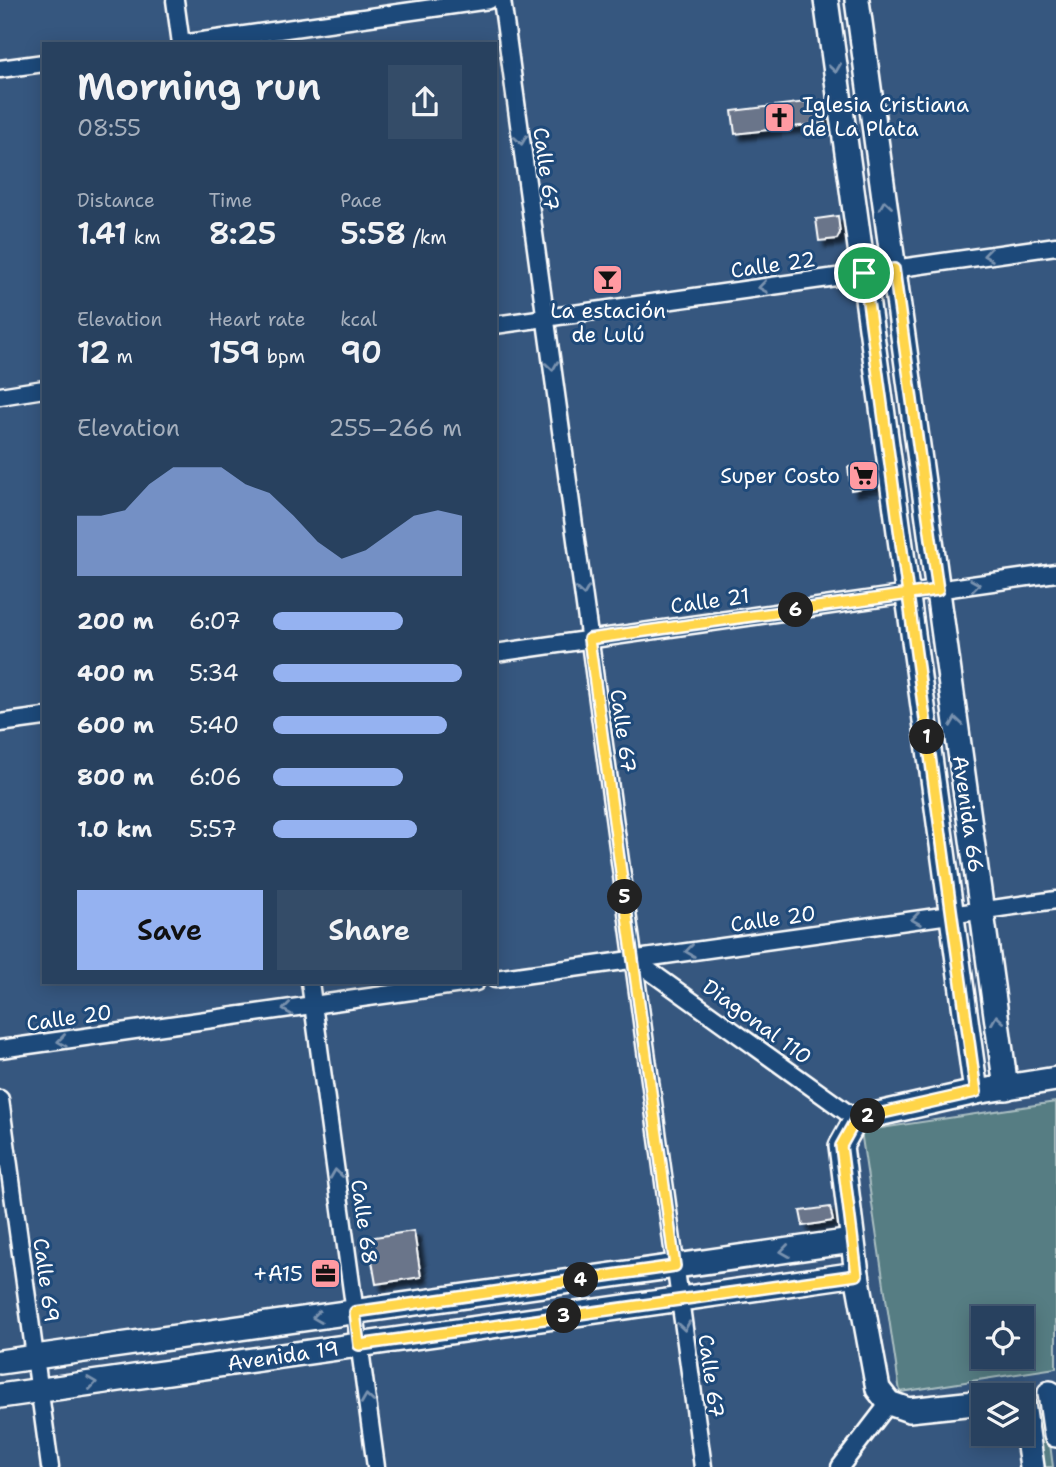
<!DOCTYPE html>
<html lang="en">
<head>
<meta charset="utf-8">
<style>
	body { margin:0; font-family:"Shantell Sans",sans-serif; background:#344c68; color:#f1f3f6; height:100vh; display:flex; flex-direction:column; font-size:26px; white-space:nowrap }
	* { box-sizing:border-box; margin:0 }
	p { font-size:23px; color:#a5afbd }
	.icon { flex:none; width:38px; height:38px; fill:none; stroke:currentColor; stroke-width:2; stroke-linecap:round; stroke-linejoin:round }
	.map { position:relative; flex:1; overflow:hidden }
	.details { position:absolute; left:42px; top:42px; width:455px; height:942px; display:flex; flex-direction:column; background:#28415f; border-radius:0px; box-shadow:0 4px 18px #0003,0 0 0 2px #445a74 }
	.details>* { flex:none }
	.fabs { position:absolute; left:971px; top:1306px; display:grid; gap:14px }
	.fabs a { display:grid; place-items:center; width:63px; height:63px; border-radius:0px; background:#28415f; box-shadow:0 4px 18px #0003,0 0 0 2px #445a74; font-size:35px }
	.pin { position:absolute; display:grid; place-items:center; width:60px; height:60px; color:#fff; margin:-30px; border:4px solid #fff; border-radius:50%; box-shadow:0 2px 7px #0007 }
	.km { position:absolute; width:35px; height:35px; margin:-18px; border-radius:50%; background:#222; color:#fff; font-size:19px; line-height:35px; text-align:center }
	.round { display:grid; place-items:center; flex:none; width:74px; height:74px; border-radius:0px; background:#344c68 }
	.summary { display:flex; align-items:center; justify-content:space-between; height:119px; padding:0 35px }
	h1 { font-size:38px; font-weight:600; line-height:52px }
	.metrics { display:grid; grid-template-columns:repeat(3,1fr); gap:10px; height:119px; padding:7px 35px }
	.metrics div { display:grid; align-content:center }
	.metrics b { font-size:30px; font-weight:600 }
	.metrics small { font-size:19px; font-weight:400 }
	.metrics p { font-size:19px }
	.chart { height:196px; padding:14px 35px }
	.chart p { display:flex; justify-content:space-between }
	.chart svg { width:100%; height:126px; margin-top:7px; fill:#95b2f1; opacity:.7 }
	.primary-button { display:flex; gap:14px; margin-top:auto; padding:14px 35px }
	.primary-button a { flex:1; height:80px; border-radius:0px; background:#95b2f1; color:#111; font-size:28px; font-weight:600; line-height:80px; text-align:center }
	.primary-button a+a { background:#344c68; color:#f1f3f6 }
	ul { padding:0 35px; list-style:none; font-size:23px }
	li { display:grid; grid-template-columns:112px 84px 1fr; align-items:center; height:52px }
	li i { height:18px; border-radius:9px; background:#95b2f1 }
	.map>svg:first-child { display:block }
	.green { fill:#567d83; stroke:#aabec1; stroke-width:2; fill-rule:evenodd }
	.building { fill:#6b758a; stroke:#fff; stroke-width:2; filter:url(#shadow) }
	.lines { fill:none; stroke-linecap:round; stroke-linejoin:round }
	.minor-casing { stroke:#fff; stroke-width:21 }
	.secondary-casing { stroke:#fff; stroke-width:28 }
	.minor { stroke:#1f4a7a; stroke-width:16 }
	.secondary { stroke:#1f4a7a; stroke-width:23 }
	.oneway { stroke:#7992af }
	.route-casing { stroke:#fff; stroke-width:14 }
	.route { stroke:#ffd54a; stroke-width:9 }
	.labels { text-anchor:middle; stroke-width:6; stroke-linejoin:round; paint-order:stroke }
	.poi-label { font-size:21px; fill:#fff; stroke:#1f4a7a; text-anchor:end }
	.street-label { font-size:21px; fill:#fff; stroke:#1f4a7a }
</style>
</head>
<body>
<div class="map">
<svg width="1056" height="1467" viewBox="0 0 1056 1467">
	<defs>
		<filter id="shadow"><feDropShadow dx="6" dy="6" stdDeviation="2" flood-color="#0009"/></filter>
	</defs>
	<rect width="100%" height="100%" fill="#36577f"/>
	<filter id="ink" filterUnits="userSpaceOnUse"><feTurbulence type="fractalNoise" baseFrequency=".0143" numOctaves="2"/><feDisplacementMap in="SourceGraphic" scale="14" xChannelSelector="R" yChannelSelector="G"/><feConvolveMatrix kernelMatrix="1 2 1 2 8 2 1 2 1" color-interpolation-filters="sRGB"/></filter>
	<g filter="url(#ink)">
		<g class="green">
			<path d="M1056,1102V1368L900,1392L861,1131ZM984,1318H1022V1356H984Z"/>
			<polygon points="1037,1413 1047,1420 1053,1467 1036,1467 1030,1422"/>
		</g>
		<g class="building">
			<polygon points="822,100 825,123 735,134 732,111"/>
			<polygon points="838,216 840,233 837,239 819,241 816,219"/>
			<polygon points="874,463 878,485 851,490 848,467"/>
			<polygon points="830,1207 833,1221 803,1226 800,1211"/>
			<polygon points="414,1231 421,1277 376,1284 368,1238"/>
		</g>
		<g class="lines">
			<defs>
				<g id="minor">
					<polyline points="175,0 181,44"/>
					<polyline points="502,0 703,1467"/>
					<polyline points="181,44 489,0"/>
					<polyline points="0,69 44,63"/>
					<polyline points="495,325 1056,246"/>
					<polyline points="0,396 44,389"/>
					<polyline points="495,653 1056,573"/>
					<polyline points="0,723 44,717"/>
					<polyline points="633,959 856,1119"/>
					<polyline points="495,979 1056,900"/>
					<polyline points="310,982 376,1467"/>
					<polyline points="0,1049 476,982"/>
					<polyline points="0,1099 50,1467"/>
					<polyline points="840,1467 889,1403"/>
				</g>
				<g id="secondary">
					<polyline points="826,0 976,1092"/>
					<polyline points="857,0 1006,1088"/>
					<polyline points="0,1362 852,1241"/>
					<polyline points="1050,1393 1056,1435"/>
					<polyline points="0,1396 857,1274"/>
					<polyline points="1022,1397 1032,1467"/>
					<polyline points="984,1402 909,1410 889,1403 878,1389 857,1274 841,1146 856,1119 976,1092 1056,1079"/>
				</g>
			</defs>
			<use href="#minor" class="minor-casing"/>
			<use href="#secondary" class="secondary-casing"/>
			<use href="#minor" class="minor"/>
			<use href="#secondary" class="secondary"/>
		</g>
		<defs><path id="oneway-chevron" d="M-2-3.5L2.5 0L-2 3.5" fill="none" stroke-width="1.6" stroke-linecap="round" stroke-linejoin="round" transform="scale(1.75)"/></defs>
		<g class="oneway">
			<use href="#oneway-chevron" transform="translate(835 68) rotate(82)"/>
			<use href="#oneway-chevron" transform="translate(521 140) rotate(82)"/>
			<use href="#oneway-chevron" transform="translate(885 205) rotate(-98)"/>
			<use href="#oneway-chevron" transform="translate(988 255) rotate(172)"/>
			<use href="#oneway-chevron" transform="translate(763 287) rotate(172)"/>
			<use href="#oneway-chevron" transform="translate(552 366) rotate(82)"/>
			<use href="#oneway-chevron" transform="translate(975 585) rotate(-8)"/>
			<use href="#oneway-chevron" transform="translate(583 591) rotate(82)"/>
			<use href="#oneway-chevron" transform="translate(956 722) rotate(-98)"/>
			<use href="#oneway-chevron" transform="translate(916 919) rotate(172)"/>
			<use href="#oneway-chevron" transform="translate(690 951) rotate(172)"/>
			<use href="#oneway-chevron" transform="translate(287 1009) rotate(172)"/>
			<use href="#oneway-chevron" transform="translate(997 1020) rotate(-98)"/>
			<use href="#oneway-chevron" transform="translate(62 1041) rotate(172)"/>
			<use href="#oneway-chevron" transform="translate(336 1174) rotate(-98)"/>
			<use href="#oneway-chevron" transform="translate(785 1251) rotate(172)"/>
			<use href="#oneway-chevron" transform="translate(317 1317) rotate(172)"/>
			<use href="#oneway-chevron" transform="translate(684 1326) rotate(82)"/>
			<use href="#oneway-chevron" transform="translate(92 1383) rotate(-8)"/>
			<use href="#oneway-chevron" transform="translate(367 1399) rotate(-98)"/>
		</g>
	</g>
	<g class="lines" filter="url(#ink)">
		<defs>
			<path id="route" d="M864,273L976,1092L856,1119L841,1146L857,1275L359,1345L355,1312L675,1266L589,639C706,623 822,606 938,590L894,269L864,273"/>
		</defs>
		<use href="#route" class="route-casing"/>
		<use href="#route" class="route"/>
	</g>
	<defs>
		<symbol id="church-square" viewBox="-11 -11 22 22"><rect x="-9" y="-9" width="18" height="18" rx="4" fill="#ff9aa2" stroke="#1f4a7a"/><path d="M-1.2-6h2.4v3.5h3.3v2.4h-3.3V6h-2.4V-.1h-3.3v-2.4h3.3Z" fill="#111"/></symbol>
		<symbol id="bar-square" viewBox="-11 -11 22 22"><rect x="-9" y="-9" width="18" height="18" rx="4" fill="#ff9aa2" stroke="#1f4a7a"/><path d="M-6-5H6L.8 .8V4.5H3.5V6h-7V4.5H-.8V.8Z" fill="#111"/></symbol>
		<symbol id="supermarket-square" viewBox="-11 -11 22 22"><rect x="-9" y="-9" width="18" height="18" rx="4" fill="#ff9aa2" stroke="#1f4a7a"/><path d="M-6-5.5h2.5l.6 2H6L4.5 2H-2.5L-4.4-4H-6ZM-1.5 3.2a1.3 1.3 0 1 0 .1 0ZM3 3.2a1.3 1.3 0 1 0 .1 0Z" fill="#111"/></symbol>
		<symbol id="office-square" viewBox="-11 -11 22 22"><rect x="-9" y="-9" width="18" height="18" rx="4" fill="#ff9aa2" stroke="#1f4a7a"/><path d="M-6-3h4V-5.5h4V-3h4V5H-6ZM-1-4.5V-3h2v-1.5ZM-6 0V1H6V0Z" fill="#111"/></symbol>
	</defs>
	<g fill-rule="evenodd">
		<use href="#church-square" x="762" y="100" width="35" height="35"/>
		<use href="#bar-square" x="590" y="262" width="35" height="35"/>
		<use href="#supermarket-square" x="846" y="458" width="35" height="35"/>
		<use href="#office-square" x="308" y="1256" width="35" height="35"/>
	</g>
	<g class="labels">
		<g class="poi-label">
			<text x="802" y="112" text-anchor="start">Iglesia Cristiana<tspan x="802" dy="24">de La Plata</tspan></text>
			<text x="608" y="318" text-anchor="middle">La estación<tspan x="608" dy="24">de Lulú</tspan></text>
			<text x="840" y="483">Super Costo</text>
			<text x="303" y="1281">+A15</text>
		</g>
		<g class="street-label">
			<text transform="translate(546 169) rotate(82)" y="7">Calle 67</text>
			<text transform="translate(773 265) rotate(-8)" y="7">Calle 22</text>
			<text transform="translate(710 601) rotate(-8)" y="7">Calle 21</text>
			<text transform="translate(623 731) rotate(82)" y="7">Calle 67</text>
			<text transform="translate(968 814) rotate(82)" y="7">Avenida 66</text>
			<text transform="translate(773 919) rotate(-8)" y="7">Calle 20</text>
			<text transform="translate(69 1018) rotate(-8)" y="7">Calle 20</text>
			<text transform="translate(757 1022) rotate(36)" y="7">Diagonal 110</text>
			<text transform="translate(364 1222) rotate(82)" y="7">Calle 68</text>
			<text transform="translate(46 1280) rotate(82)" y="7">Calle 69</text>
			<text transform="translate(283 1356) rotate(-8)" y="7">Avenida 19</text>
			<text transform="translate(711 1376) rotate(82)" y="7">Calle 67</text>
		</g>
	</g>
</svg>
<div class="fabs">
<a><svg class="icon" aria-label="locate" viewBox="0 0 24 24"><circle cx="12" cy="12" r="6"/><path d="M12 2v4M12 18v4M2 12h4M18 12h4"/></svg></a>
<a><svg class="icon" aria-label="layers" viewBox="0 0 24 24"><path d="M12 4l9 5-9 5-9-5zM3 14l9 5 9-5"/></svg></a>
</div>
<div class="pin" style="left:864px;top:273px;background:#1e9e55"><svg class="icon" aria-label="arrive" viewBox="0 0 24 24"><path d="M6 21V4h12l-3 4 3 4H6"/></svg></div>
<b class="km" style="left:927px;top:737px">1</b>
<b class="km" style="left:868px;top:1116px">2</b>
<b class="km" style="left:564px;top:1316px">3</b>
<b class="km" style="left:581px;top:1280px">4</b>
<b class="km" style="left:625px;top:897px">5</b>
<b class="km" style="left:796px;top:610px">6</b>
<section class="details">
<div class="summary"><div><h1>Morning run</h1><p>08:55</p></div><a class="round"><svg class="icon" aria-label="share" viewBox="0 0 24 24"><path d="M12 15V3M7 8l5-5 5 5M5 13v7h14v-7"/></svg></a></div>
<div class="metrics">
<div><p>Distance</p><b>1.41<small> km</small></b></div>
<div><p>Time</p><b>8:25</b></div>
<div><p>Pace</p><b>5:58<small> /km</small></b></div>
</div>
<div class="metrics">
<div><p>Elevation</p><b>12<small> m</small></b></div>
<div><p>Heart rate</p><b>159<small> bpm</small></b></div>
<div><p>kcal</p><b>90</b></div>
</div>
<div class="chart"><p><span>Elevation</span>255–266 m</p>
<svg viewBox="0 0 160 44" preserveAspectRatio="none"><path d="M0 44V23L10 23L20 21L30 12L40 6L50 6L60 6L70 12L80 15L90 23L100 32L110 38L120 35L130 29L140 23L150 21L160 23V44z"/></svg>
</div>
<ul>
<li><b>200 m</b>6:07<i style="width:69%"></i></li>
<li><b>400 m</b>5:34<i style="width:100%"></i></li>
<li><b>600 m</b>5:40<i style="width:92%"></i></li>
<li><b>800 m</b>6:06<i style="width:69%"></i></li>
<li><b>1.0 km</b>5:57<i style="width:76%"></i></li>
</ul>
<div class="primary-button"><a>Save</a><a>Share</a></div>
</section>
</div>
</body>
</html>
